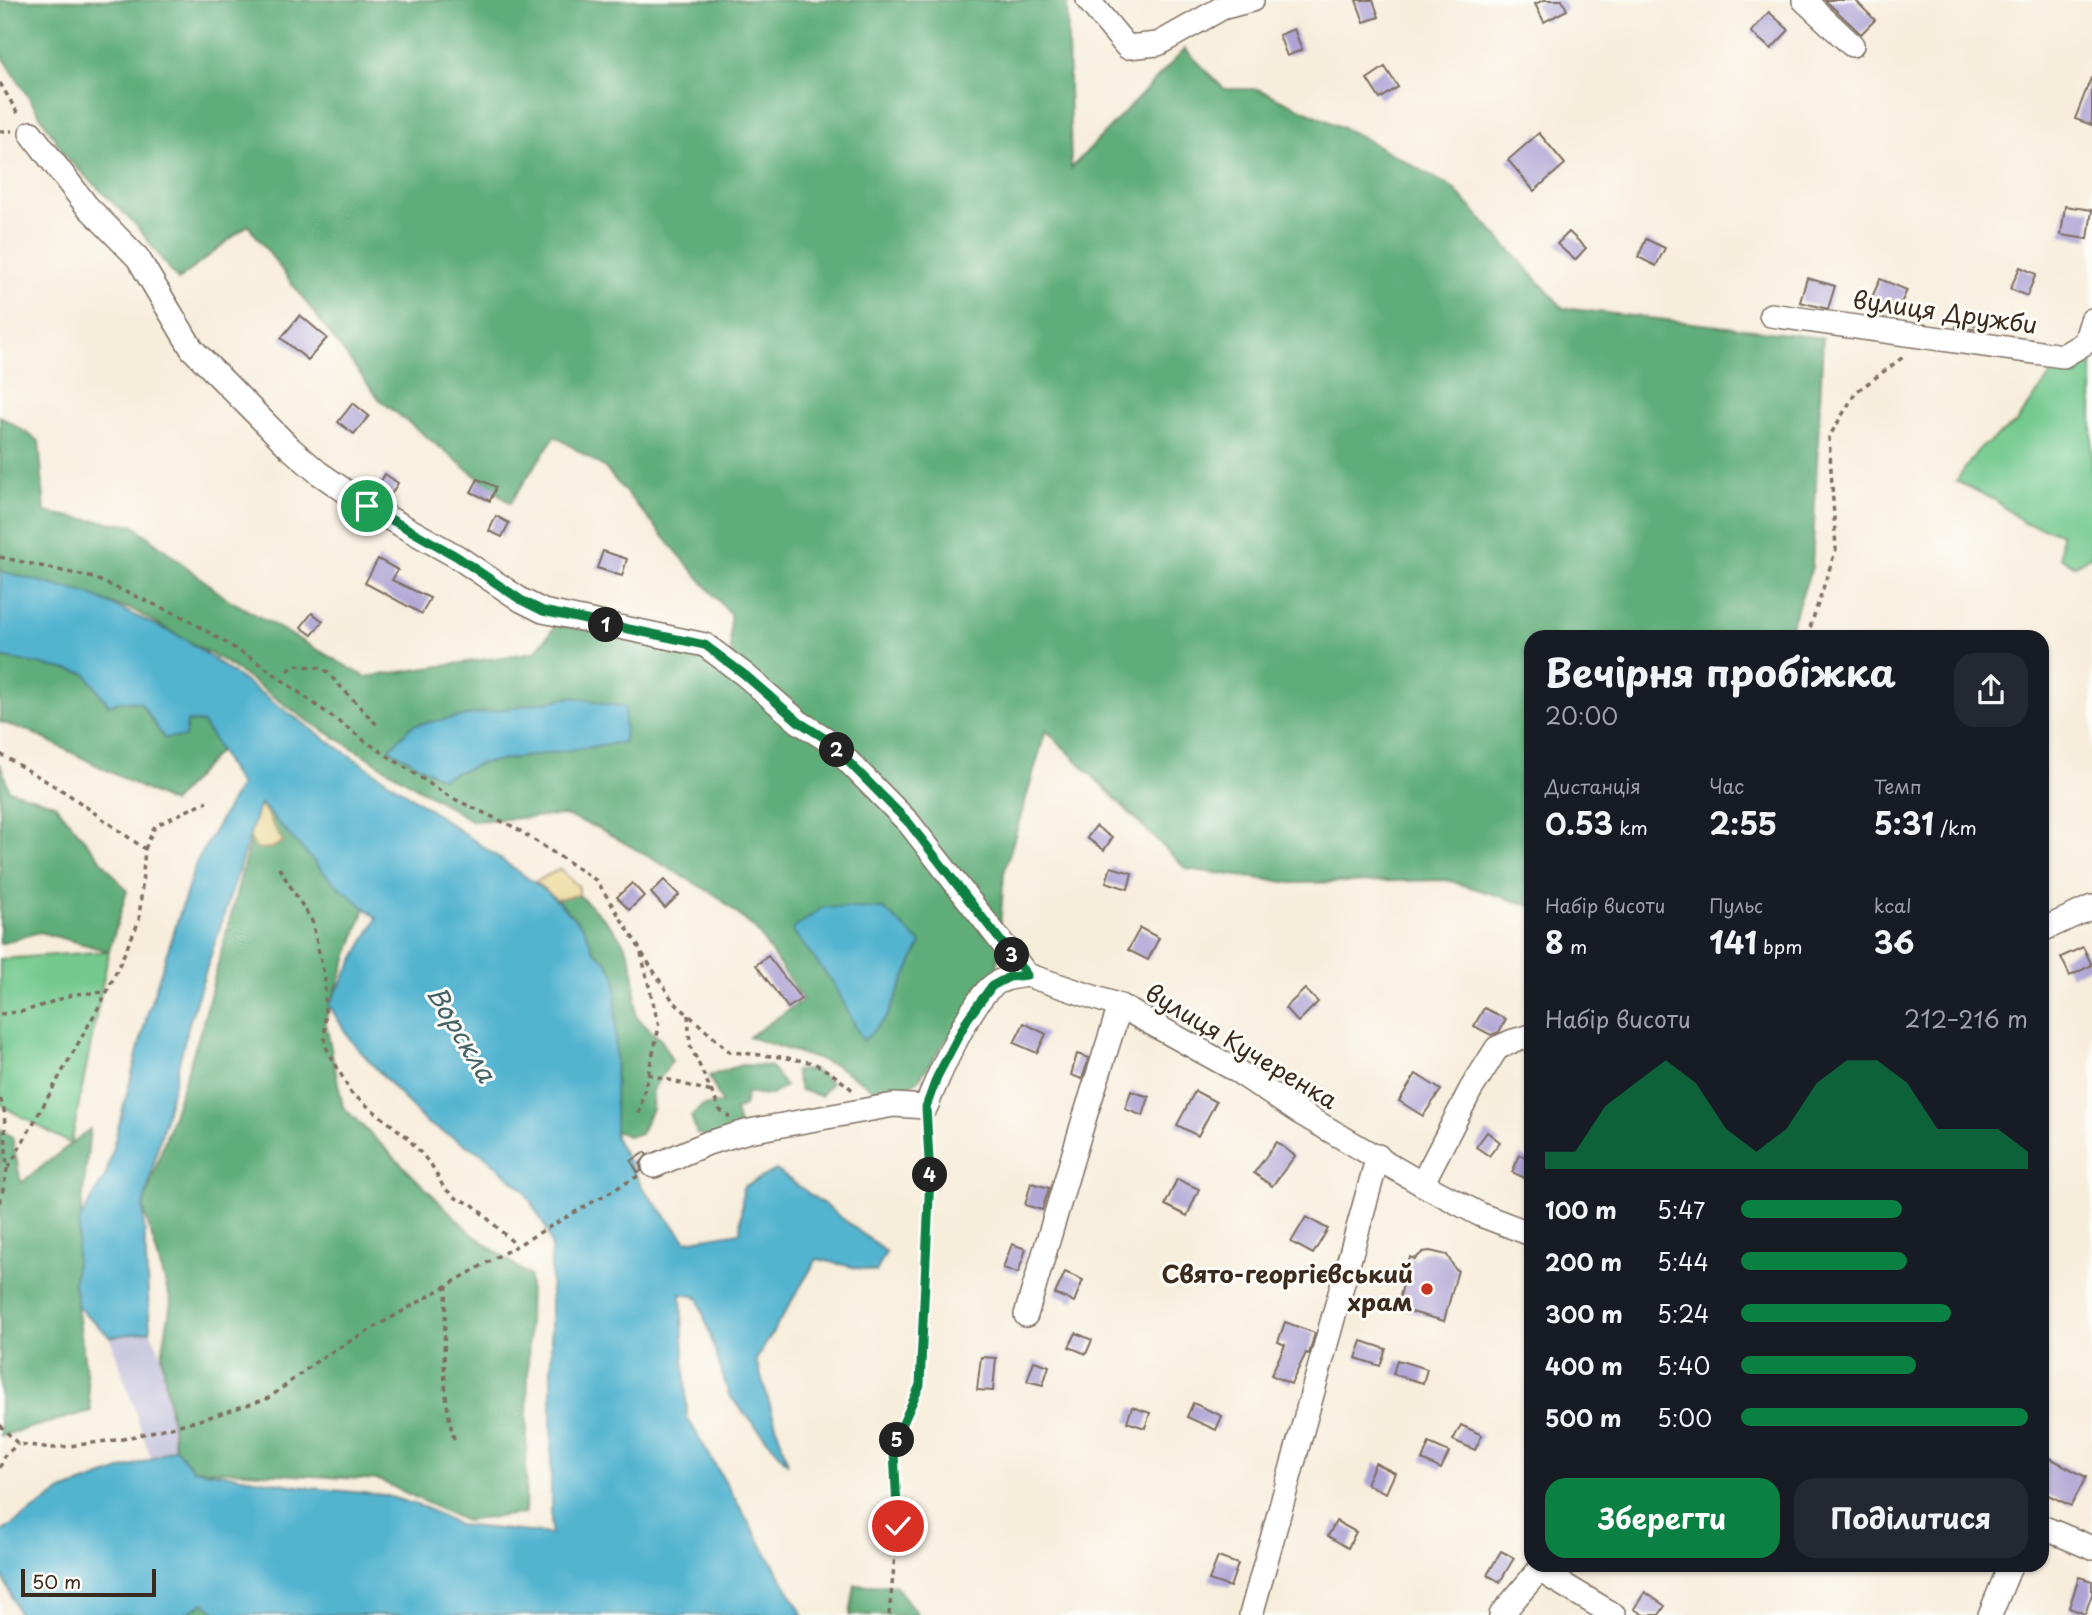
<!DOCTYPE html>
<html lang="uk">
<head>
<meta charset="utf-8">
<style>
	body { margin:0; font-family:"Playpen Sans",sans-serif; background:#242831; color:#f1f3f6; height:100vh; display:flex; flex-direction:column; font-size:26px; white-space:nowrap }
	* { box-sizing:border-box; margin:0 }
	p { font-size:23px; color:#9ea1a6 }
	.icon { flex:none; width:38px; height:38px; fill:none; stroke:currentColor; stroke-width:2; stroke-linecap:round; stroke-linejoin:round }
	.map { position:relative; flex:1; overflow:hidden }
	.panel { position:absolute; left:1524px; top:630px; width:525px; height:942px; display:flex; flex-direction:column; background:#171b24; border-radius:21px; box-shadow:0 2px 5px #0004 }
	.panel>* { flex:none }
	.scale { position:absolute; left:21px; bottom:18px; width:135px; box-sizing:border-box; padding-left:7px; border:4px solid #3b2a1e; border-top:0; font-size:19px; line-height:24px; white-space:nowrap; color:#3b2a1e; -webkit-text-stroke:5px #fdfcf7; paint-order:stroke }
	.pin { position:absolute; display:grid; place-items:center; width:60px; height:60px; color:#fff; margin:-30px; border:4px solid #fff; border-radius:50%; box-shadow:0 2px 7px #0007 }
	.km { position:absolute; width:35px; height:35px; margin:-18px; border-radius:50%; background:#222; color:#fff; font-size:19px; line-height:35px; text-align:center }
	.round { display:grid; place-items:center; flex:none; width:74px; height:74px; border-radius:21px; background:#242831 }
	.overview { display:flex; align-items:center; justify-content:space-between; height:119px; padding:0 21px }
	h1 { font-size:38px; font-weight:700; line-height:52px }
	.figures { display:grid; grid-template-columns:repeat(3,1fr); gap:10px; height:119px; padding:7px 21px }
	.figures div { display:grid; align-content:center }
	.figures b { font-size:30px; font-weight:700 }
	.figures small { font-size:19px; font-weight:400 }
	.figures p { font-size:19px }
	.chart { height:196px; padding:14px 21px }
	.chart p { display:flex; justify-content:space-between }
	.chart svg { width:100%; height:126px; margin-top:7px; fill:#0b8043; opacity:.7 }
	.primary-button { display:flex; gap:14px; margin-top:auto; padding:14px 21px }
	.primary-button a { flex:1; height:80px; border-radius:21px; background:#0b8043; color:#fff; font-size:28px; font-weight:700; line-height:80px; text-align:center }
	.primary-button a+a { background:#242831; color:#f1f3f6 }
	ul { padding:0 21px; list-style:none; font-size:23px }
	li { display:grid; grid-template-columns:112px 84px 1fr; align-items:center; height:52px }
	li i { height:18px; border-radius:9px; background:#0b8043 }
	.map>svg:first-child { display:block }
	.industrial { fill:#c3c1db }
	.green { fill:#73c98e; stroke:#577a56; stroke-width:2 }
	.forest { fill:#5ead79; stroke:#4c6c4c; stroke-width:2 }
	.sand { fill:#eeda9e; stroke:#94825e; stroke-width:2 }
	.water { fill:#52b4d0; stroke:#466f77; stroke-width:2 }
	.building { fill:#ada3d4 }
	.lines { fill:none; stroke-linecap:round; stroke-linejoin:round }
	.minor-casing { stroke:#7d6e60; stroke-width:26 }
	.path { stroke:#7d6e60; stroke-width:3.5; stroke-dasharray:5 5; stroke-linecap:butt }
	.minor { stroke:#fff; stroke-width:23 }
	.route-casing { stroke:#fff; stroke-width:14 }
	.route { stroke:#0b8043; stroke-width:9 }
	.poi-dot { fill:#c8321e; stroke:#fdfcf7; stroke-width:2.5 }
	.labels { text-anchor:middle; stroke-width:6; stroke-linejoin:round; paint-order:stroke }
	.street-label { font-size:24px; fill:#3b2a1e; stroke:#fdfcf7 }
	.poi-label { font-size:24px; font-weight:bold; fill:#3b2a1e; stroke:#fdfcf7; text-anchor:end }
	.water-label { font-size:26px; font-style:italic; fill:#446165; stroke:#fdfcf7 }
</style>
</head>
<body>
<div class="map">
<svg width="2092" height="1615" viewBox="0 0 2092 1615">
	<rect width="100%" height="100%" fill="#fdfcf7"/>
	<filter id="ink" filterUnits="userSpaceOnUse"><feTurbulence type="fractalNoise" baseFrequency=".0143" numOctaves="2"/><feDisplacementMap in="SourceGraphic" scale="14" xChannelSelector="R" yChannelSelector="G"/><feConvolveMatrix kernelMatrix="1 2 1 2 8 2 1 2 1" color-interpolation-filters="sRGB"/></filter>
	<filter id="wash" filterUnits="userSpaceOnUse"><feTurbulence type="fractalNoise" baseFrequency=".00686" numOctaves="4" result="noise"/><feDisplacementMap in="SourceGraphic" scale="28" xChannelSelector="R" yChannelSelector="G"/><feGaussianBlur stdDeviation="1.57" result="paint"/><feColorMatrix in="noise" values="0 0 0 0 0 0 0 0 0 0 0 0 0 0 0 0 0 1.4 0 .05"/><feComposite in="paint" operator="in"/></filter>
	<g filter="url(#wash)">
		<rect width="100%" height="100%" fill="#f7eddb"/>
		<polygon class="industrial" points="150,1331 162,1356 175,1448 151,1459 110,1337"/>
		<g class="green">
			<polygon points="2092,344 2092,555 2074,566 2060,557 2061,533 2024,523 1995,500 1956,481 1978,450 2016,423 2055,369 2077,377"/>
			<polygon points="109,951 71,1144 4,1107 0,1102 0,959"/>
		</g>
		<g class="forest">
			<polygon points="0,0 1067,0 1071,168 1185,49 1224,89 1258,89 1358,135 1453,188 1563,308 1823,338 1812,567 1787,637 1531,637 1531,906 1447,880 1292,883 1186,869 1046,730 1004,873 997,969 919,1079 900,1092 873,1089 835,1065 749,1037 803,1000 756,930 717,896 600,829 565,815 472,821 305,719 225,662 133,610 0,571 0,416 39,441 45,512 76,518 133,525 226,598 366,677 535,652 556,625 731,655 730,614 605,468 555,436 510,503 379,399 248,225 178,280 135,224 67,158 0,52"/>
			<polygon points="0,657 85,673 109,705 120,701 140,702 164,738 187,721 203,723 221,749 172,803 29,731 0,722"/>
			<polygon points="0,763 9,790 55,804 127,891 109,951 39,932 0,944"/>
			<polygon points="260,802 365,908 325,1020 343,1107 472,1234 530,1276 525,1513 465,1521 379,1480 193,1469 175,1448 162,1356 171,1302 143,1207 202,1026"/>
			<path d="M579,895C596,912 619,930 628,952C636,971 635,997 636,1017L662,1041L672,1061L653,1089L652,1109L640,1134L628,1136L615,1131L616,976L605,960L594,951L584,928L556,899Z"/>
			<polygon points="741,1065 770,1066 785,1086 771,1095 747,1093 744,1106 735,1110 740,1130 722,1139 697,1134 691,1116 702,1106 722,1103 709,1076"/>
			<polygon points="814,1070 831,1083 821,1096 800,1090 795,1071"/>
			<polygon points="0,1129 12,1137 21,1183 90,1129 74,1281 91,1411 0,1436"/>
			<polygon points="855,1585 895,1585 918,1615 850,1615"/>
			<polygon points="204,1603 222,1615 184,1615"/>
		</g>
		<g class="sand">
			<polygon points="260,802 283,842 272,848 256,849 249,836"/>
			<polygon points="560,869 579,887 579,895 556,899 535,882"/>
		</g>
		<g class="water">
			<path d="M0,571L89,594L185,639L337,747L409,795L549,893L584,928L594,951L605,960L616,976L615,1137L642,1187L686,1241L740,1232L743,1187L776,1170L825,1205L886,1252L876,1272L817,1259L756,1360L788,1464L729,1395L698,1297L681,1294L687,1417L803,1615H222L204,1603L184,1615H19L0,1569V1533L62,1491L151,1459L175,1448L193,1469L311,1488L384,1495L426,1508L458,1525L551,1534V1243L546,1228L524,1190L484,1155L425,1122L351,1041L329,1005L377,918L329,878L260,803L189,1023L143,1207L150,1331L110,1337L78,1307L74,1283L80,1219L106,1175L148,1012L196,863L240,785C226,765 217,743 203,723L187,721L185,737L164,738L140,702L120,701L109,705L85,673L0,657Z"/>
			<polygon points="572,697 625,707 624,742 483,763 441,778 389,749 413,725"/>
			<polygon points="823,907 884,909 921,943 887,1017 863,1041 834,984 792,930"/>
		</g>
		<g id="blocks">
			<g class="building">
				<polygon points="1356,0 1373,0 1379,17 1364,22"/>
				<polygon points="1544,0 1562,0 1567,10 1544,22 1535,4"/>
				<polygon points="1825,0 1855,0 1875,20 1861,34"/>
				<polygon points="1769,12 1789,30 1771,49 1751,32"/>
				<polygon points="1294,29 1302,50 1287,56 1279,35"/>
				<polygon points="1385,67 1398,87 1380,99 1367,79"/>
				<polygon points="2091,78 2092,78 2092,125 2075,119"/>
				<polygon points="1539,133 1565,164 1534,191 1508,160"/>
				<polygon points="2065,206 2092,210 2088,239 2061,235"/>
				<polygon points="1569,232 1586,248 1575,260 1557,244"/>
				<polygon points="1646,239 1665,248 1656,266 1638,257"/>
				<polygon points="2020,267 2036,274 2027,296 2010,289"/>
				<polygon points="1807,278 1835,286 1828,309 1800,302"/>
				<polygon points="1880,279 1907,290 1896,315 1869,304"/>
				<polygon points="300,315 327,338 308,360 281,338"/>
				<polygon points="1958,320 1981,328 1980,330 1956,327"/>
				<polygon points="353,403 369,416 354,434 338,422"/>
				<polygon points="385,474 398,483 387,501 374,493"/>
				<polygon points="478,479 496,487 490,501 471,492"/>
				<polygon points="496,516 509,523 502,537 489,531"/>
				<polygon points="603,551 627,559 622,576 597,568"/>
				<polygon points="378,559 398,570 392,580 430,598 422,614 365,583"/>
				<polygon points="312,613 323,621 312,635 301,627"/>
				<polygon points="1096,826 1112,838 1104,850 1087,838"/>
				<polygon points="1111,867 1132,873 1128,889 1106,882"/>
				<polygon points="664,880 679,895 665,908 651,893"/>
				<polygon points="632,883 644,896 629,910 617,897"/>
				<polygon points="1140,928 1159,938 1148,960 1128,950"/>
				<polygon points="2083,947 2092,965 2070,976 2061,957"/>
				<polygon points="768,956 801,999 788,1008 756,965"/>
				<polygon points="1305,989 1318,1002 1298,1022 1285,1008"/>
				<polygon points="1484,1008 1506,1019 1499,1032 1491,1035 1474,1026"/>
				<polygon points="1024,1023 1046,1034 1037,1053 1014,1043"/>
				<polygon points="1077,1054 1089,1058 1082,1079 1071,1075"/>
				<polygon points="1416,1074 1441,1090 1423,1116 1399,1101"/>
				<polygon points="1131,1091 1149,1097 1143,1116 1125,1109"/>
				<polygon points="1195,1091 1216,1102 1198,1136 1177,1125"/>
				<polygon points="1487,1132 1500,1142 1489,1156 1476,1147"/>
				<polygon points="1277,1142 1295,1156 1272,1186 1254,1173"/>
				<polygon points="645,1152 647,1155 640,1164 641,1171 638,1173 631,1161"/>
				<polygon points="1520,1155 1531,1161 1531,1181 1512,1172"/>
				<polygon points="1177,1179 1199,1189 1187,1216 1165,1205"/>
				<polygon points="1031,1183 1049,1188 1042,1210 1025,1205"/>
				<polygon points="1306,1217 1328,1229 1313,1254 1291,1242"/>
				<polygon points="1012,1244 1026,1249 1018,1273 1003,1268"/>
				<polygon points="1430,1251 1447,1255 1455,1269 1458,1270 1444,1321 1397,1308 1410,1257 1415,1259 1423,1252"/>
				<polygon points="1065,1272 1083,1280 1074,1302 1055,1294"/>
				<polygon points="1285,1322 1315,1333 1309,1354 1306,1353 1291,1384 1271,1375 1285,1345 1278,1342"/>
				<polygon points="1076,1333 1092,1340 1086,1354 1069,1347"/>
				<polygon points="1362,1341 1386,1349 1380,1366 1356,1358"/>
				<polygon points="981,1357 996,1358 993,1391 977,1390"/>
				<polygon points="1397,1360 1427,1369 1423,1383 1393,1374"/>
				<polygon points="1034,1361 1049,1366 1043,1385 1027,1381"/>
				<polygon points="1193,1403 1222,1416 1216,1430 1187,1417"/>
				<polygon points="1132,1407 1150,1413 1145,1428 1127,1422"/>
				<polygon points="1461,1425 1482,1435 1475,1450 1453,1440"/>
				<polygon points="1429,1443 1449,1452 1441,1469 1422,1460"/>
				<polygon points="2042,1454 2086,1477 2071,1506 2042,1492"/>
				<polygon points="1375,1463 1395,1473 1386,1493 1366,1484"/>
				<polygon points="1336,1521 1356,1532 1348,1548 1328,1536"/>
				<polygon points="1501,1551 1514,1558 1500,1582 1487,1575"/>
				<polygon points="1218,1557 1238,1564 1230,1587 1209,1580"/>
				<polygon points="2079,1577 2092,1581 2092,1594 2085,1614 2069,1608"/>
				<polygon points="1645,1592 1665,1606 1659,1615 1644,1615 1634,1609"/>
			</g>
		</g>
	</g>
	<g filter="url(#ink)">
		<use href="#blocks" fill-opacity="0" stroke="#7d6e60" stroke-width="2"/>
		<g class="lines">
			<defs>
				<g id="minor">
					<polyline points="1088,0 1127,47 1158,44 1222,8 1252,0"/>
					<polyline points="1804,0 1852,45"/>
					<polyline points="31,133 86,205 138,258 192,349 291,449 319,473 367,506 456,556 521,600 543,611 705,645 745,675 799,722 826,739 909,823 1027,975 1120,1006 1234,1069 1297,1111 1422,1184 1481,1215 1531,1234"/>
					<polyline points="1771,315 2063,356 2085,343 2092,320"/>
					<polyline points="2042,930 2092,907"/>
					<path d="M654,1166L708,1143L749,1131L894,1105L926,1107C937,1078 969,1006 991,987C1001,978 1015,977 1027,975"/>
					<polyline points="1422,1184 1471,1089 1497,1048 1513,1041 1531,1036"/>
					<polyline points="1026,1315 1085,1116 1120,1006"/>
					<polyline points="2042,1527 2092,1548"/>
					<polyline points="1251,1615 1378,1156"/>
					<polyline points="1501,1615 1539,1570 1614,1615"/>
					<polyline points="1990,1615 2011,1564"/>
				</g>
			</defs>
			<use href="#minor" class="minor-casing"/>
			<g class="path">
				<polyline points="0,83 20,117"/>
				<polyline points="0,131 12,131"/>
				<polyline points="0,557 94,578 185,618 259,663 365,741 450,797 514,827 597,881 640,949 659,1027 639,1114"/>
				<polyline points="1807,637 1836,549 1829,437 1856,392 1906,355"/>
				<polyline points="288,671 295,665 323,668 379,727"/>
				<polyline points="0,754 68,794 145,849 139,921 107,992 7,1170"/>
				<polyline points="145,849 155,826 207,801"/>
				<polyline points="279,868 312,921 325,979 325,1045 351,1093 407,1137 432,1166 444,1188 456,1198 472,1204 516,1245"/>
				<polyline points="642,953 673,1001 730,1052 782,1057 814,1063 834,1075 855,1092"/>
				<polyline points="0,1014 25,1011 75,994 107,992"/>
				<polyline points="688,1015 690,1045 720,1110 730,1117"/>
				<polyline points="648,1074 712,1092"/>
				<polyline points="0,1099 4,1107 7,1170 0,1203"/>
				<path d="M447,1285C444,1337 440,1392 455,1442"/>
				<polyline points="0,1425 18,1444 54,1448 123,1439 203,1419 269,1398 321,1358 638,1176"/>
				<polyline points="0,1468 4,1456 18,1444"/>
				<polyline points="889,1615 898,1526 894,1452 900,1430 921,1385 930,1177 927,1127"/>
			</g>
			<use href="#minor" class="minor"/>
		</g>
	</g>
	<g class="lines" filter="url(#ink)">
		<defs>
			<polyline id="route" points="367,506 456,556 521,600 543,611 705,645 745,675 799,722 826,739 909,823 1027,975 1009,977 992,986 968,1018 937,1077 926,1107 930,1177 920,1385 900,1430 894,1452 898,1526"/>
		</defs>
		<use href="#route" class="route-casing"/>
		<use href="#route" class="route"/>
	</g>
	<circle class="poi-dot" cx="1427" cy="1289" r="7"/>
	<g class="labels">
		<g class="street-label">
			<text transform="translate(1945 313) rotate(8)" y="8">вулиця Дружби</text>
			<text transform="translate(1241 1047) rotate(31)" y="8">вулиця Кучеренка</text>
		</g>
		<g class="poi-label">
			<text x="1413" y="1283">Свято-георгієвський<tspan x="1413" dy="28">храм</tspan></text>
		</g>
		<g class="water-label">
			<text transform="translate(461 1034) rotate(59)" y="9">Ворскла</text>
		</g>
	</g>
</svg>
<div class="scale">50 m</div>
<div class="pin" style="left:367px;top:506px;background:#1e9e55"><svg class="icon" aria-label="arrive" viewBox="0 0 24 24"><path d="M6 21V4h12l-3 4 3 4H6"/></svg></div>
<div class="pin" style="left:898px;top:1526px;background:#d93025"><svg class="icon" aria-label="check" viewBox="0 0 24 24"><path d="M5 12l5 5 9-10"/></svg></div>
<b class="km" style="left:606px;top:625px">1</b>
<b class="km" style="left:837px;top:750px">2</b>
<b class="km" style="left:1012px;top:955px">3</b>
<b class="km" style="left:930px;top:1175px">4</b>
<b class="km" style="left:897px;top:1440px">5</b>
<section class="panel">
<div class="overview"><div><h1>Вечірня пробіжка</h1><p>20:00</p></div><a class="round"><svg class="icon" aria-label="share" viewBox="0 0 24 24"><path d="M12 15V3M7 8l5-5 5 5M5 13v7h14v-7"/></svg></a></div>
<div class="figures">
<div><p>Дистанція</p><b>0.53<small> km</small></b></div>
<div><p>Час</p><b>2:55</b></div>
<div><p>Темп</p><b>5:31<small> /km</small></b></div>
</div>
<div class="figures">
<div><p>Набір висоти</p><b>8<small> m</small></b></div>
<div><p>Пульс</p><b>141<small> bpm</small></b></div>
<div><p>kcal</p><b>36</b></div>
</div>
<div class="chart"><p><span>Набір висоти</span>212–216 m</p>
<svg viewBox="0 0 160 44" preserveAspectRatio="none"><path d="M0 44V38L10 38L20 22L30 14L40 6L50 14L60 30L70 38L80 30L90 14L100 6L110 6L120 14L130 30L140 30L150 30L160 38V44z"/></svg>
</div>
<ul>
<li><b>100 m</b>5:47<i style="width:56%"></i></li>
<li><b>200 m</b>5:44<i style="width:58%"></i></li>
<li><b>300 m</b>5:24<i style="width:73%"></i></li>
<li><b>400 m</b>5:40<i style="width:61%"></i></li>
<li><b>500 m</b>5:00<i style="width:100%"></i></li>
</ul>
<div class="primary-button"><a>Зберегти</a><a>Поділитися</a></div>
</section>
</div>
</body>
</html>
